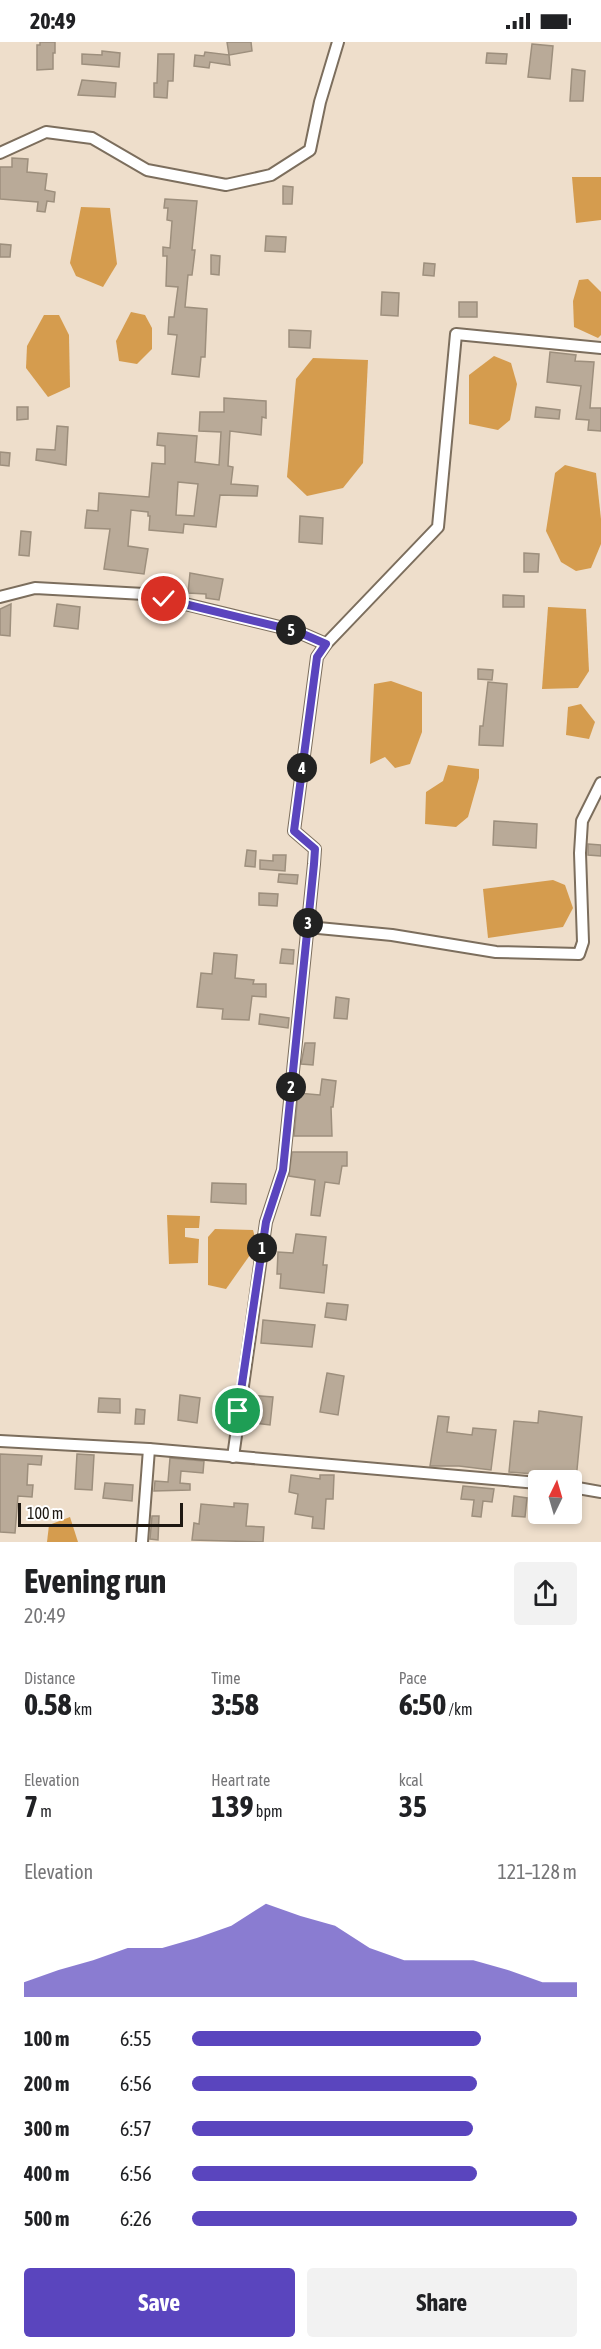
<!DOCTYPE html>
<html lang="en">
<head>
<meta charset="utf-8">
<style>
	body { margin:0; font-family:"Asap Condensed",sans-serif; background:#f2f2f2; color:#202124; height:100vh; display:flex; flex-direction:column; font-size:22px; white-space:nowrap }
	* { box-sizing:border-box; margin:0 }
	p { font-size:20px; color:#757577 }
	.icon { flex:none; width:33px; height:33px; fill:none; stroke:currentColor; stroke-width:2; stroke-linecap:round; stroke-linejoin:round }
	.map { position:relative; height:1500px; overflow:hidden }
	.drawer { display:flex; flex-direction:column; background:#fff; flex:1 }
	.drawer>* { flex:none }
	.needle { width:39px; rotate:5deg }
	.fabs { position:absolute; left:528px; top:1428px; display:grid; gap:12px }
	.fabs a { display:grid; place-items:center; width:54px; height:54px; border-radius:6px; background:#fff; box-shadow:0 3px 9px #0003; font-size:30px }
	.scale { position:absolute; left:18px; bottom:15px; width:165px; box-sizing:border-box; padding-left:6px; border:3px solid #1e1812; border-top:0; font-size:16px; line-height:21px; white-space:nowrap; color:#1e1812; -webkit-text-stroke:4px #fff; paint-order:stroke }
	.pin { position:absolute; display:grid; place-items:center; width:51px; height:51px; color:#fff; margin:-26px; border:3px solid #fff; border-radius:50%; box-shadow:0 2px 6px #0007 }
	.km { position:absolute; width:30px; height:30px; margin:-15px; border-radius:50%; background:#222; color:#fff; font-size:16px; line-height:30px; text-align:center }
	.round { display:grid; place-items:center; flex:none; width:63px; height:63px; border-radius:6px; background:#f2f2f2 }
	.headline { display:flex; align-items:center; justify-content:space-between; height:102px; padding:0 24px }
	h1 { font-size:33px; font-weight:700; line-height:45px }
	.figures { display:grid; grid-template-columns:repeat(3,1fr); gap:9px; height:102px; padding:6px 24px }
	.figures div { display:grid; align-content:center }
	.figures b { font-size:30px; font-weight:700 }
	.figures small { font-size:16px; font-weight:400 }
	.figures p { font-size:16px }
	.chart { height:168px; padding:12px 24px }
	.chart p { display:flex; justify-content:space-between }
	.chart svg { width:100%; height:108px; margin-top:6px; fill:#5a45be; opacity:.7 }
	.button { display:flex; gap:12px; margin-top:auto; padding:12px 24px }
	.button a { flex:1; height:69px; border-radius:6px; background:#5a45be; color:#fff; font-size:24px; font-weight:700; line-height:69px; text-align:center }
	.button a+a { background:#f2f2f2; color:#202124 }
	ul { padding:0 24px; list-style:none; font-size:20px }
	li { display:grid; grid-template-columns:96px 72px 1fr; align-items:center; height:45px }
	li i { height:15px; border-radius:8px; background:#5a45be }
	.status { display:flex; justify-content:space-between; align-items:center; height:42px; padding:0 30px; background:#fff; direction:ltr }
	.status svg { height:16px; fill:currentColor }
	.map>svg:first-child { display:block }
	.water { fill:#d59c4e }
	.building { fill:#b9aa98; stroke:#9d8f7d; stroke-width:1.5; fill-rule:evenodd }
	.lines { fill:none; stroke-linecap:round; stroke-linejoin:round }
	.minor-casing { stroke:#7c6e5d; stroke-width:14 }
	.minor { stroke:#fff; stroke-width:10 }
	.route-casing { stroke:#fff; stroke-width:12 }
	.route { stroke:#5a45be; stroke-width:8 }
</style>
</head>
<body>
<div class="status"><b>20:49</b><svg viewBox="0 0 49 12"><path d="M0 12V9h3v3zM5 12V6h3v6zM10 12V3h3v9zM15 12V0h3v12zM26 1h20v11H26zM47 4h2v5h-2z"/></svg></div>
<div class="map">
<svg width="601" height="1500" viewBox="0 0 601 1500">
	<rect width="100%" height="100%" fill="#eedecb"/>
	<g class="water">
		<polygon points="572,135 601,135 601,178 576,181"/>
		<polygon points="81,165 110,166 117,222 103,245 76,234 70,221"/>
		<polygon points="588,237 601,250 601,293 598,296 574,285 573,259 579,238"/>
		<polygon points="131,270 145,273 152,286 152,307 137,322 119,319 116,299"/>
		<polygon points="44,273 59,273 69,293 70,345 48,355 26,326 27,304"/>
		<polygon points="494,314 511,321 517,342 510,378 498,388 469,382 469,333"/>
		<polygon points="313,316 368,318 363,421 343,446 307,454 287,435 296,337"/>
		<polygon points="565,423 596,431 601,477 601,502 591,526 576,529 561,520 546,489 555,431"/>
		<polygon points="548,565 586,567 589,629 578,646 542,647"/>
		<polygon points="391,639 422,650 422,690 410,722 395,726 385,715 370,722 374,642"/>
		<polygon points="581,662 595,680 589,697 566,693 568,665"/>
		<polygon points="448,723 479,727 479,736 468,775 456,785 425,782 426,750 443,739"/>
		<polygon points="553,838 565,843 573,866 563,885 488,896 483,847"/>
		<polygon points="167,1173 200,1174 199,1186 185,1186 185,1195 199,1197 198,1221 169,1222"/>
		<polygon points="215,1187 253,1188 257,1203 226,1247 208,1243 208,1195"/>
		<polygon points="70,1475 78,1500 47,1500 49,1483"/>
	</g>
	<g class="building">
		<polygon points="40,0 55,0 55,11 53,11 53,27 37,28 37,3 40,3"/>
		<polygon points="227,0 251,0 252,9 229,13 230,23 210,20 209,26 194,24 195,13 204,14 205,10 229,13"/>
		<polygon points="532,2 553,4 550,37 528,35"/>
		<polygon points="102,9 120,11 119,25 82,22 82,12 102,13"/>
		<polygon points="487,11 507,12 506,22 486,21"/>
		<polygon points="158,12 174,12 173,39 168,39 167,56 154,55 154,41 157,41"/>
		<polygon points="572,27 585,29 583,59 570,59"/>
		<polygon points="82,38 116,41 115,55 78,53"/>
		<polygon points="12,116 28,117 27,130 47,132 45,148 55,150 54,160 47,159 45,170 37,169 38,160 0,157 0,125 12,125"/>
		<polygon points="283,144 293,145 292,162 283,162"/>
		<polygon points="165,157 197,159 192,208 195,208 194,217 192,233 188,233 185,265 207,267 205,315 201,315 199,335 172,332 177,293 168,292 169,275 174,275 178,245 166,244 167,214 163,214 163,205 170,206 172,179 167,178 168,166 164,166"/>
		<polygon points="266,194 286,195 285,210 265,209"/>
		<polygon points="0,202 11,203 10,215 0,215"/>
		<polygon points="211,213 220,214 219,233 211,232"/>
		<polygon points="424,221 435,222 434,234 423,233"/>
		<polygon points="382,250 399,251 398,274 381,273"/>
		<rect x="459" y="260" width="18" height="15"/>
		<polygon points="289,288 311,289 310,306 289,305"/>
		<polygon points="550,310 576,313 575,319 594,320 590,366 601,366 601,389 588,388 589,378 576,377 581,344 547,340"/>
		<path d="M224,356L266,359V376L262,375L261,393L230,389L228,424L233,425L231,442L258,444L257,454L220,453L216,485L184,482L183,491L149,488L150,474H148V470L131,468L128,504L148,507L144,532L104,527L110,487L85,486L87,468L98,469L99,451L149,455L152,421L165,422V404L157,403L158,391L197,394L195,420L219,423L221,390L199,389L200,370H224ZM178,440L198,442L194,474L176,473Z"/>
		<polygon points="17,365 28,365 28,377 17,378"/>
		<polygon points="536,365 560,368 559,377 535,375"/>
		<polygon points="57,384 68,385 66,423 36,418 37,407 55,408"/>
		<polygon points="0,410 10,411 9,424 0,423"/>
		<polygon points="300,474 323,476 322,502 299,500"/>
		<polygon points="21,489 31,490 29,514 19,513"/>
		<polygon points="524,511 539,512 538,530 524,530"/>
		<polygon points="190,531 223,537 219,558 206,556 206,552 188,551"/>
		<polygon points="503,553 524,554 524,565 503,565"/>
		<polygon points="11,562 10,594 0,593 0,567"/>
		<polygon points="57,562 80,565 78,587 54,584"/>
		<polygon points="478,627 493,628 492,638 478,637"/>
		<polygon points="488,640 507,642 503,704 479,703 480,684 483,684"/>
		<polygon points="494,779 537,782 536,806 493,803"/>
		<polygon points="588,802 601,803 601,814 588,813"/>
		<polygon points="247,808 256,809 255,825 245,824"/>
		<polygon points="273,813 286,813 285,829 260,827 260,818 273,819"/>
		<polygon points="279,832 298,833 297,842 278,840"/>
		<polygon points="259,851 278,852 277,864 259,863"/>
		<polygon points="282,907 294,908 293,922 280,921"/>
		<polygon points="214,911 237,913 235,936 254,938 253,942 266,942 266,955 252,954 249,978 222,977 223,967 197,965 201,931 212,932"/>
		<polygon points="336,955 349,957 347,977 334,976"/>
		<polygon points="260,972 289,976 288,986 259,982"/>
		<polygon points="305,1001 315,1001 313,1023 301,1022"/>
		<polygon points="322,1037 336,1039 333,1065 331,1065 332,1094 294,1094 298,1051 320,1053"/>
		<polygon points="292,1110 347,1110 347,1124 342,1124 339,1142 325,1140 320,1174 311,1173 315,1138 289,1134"/>
		<polygon points="212,1141 246,1142 246,1162 211,1160"/>
		<polygon points="296,1192 326,1195 323,1223 327,1223 324,1251 280,1246 281,1232 277,1232 278,1210 293,1211"/>
		<polygon points="327,1261 348,1263 346,1278 325,1275"/>
		<polygon points="263,1278 315,1283 312,1305 261,1301"/>
		<polygon points="327,1331 344,1334 338,1373 320,1370"/>
		<polygon points="180,1353 200,1356 197,1381 178,1378"/>
		<polygon points="249,1353 273,1355 270,1383 245,1380"/>
		<polygon points="99,1356 120,1357 120,1371 98,1370"/>
		<polygon points="136,1367 145,1368 144,1382 135,1382"/>
		<polygon points="539,1369 582,1375 576,1438 544,1436 535,1432 509,1430 514,1379 538,1381"/>
		<polygon points="438,1374 449,1375 447,1390 472,1393 473,1386 496,1388 491,1428 459,1424 430,1424"/>
		<polygon points="0,1412 42,1414 41,1423 28,1422 27,1443 33,1443 32,1455 18,1454 15,1491 0,1490"/>
		<polygon points="77,1412 94,1413 92,1448 75,1447"/>
		<polygon points="170,1416 204,1419 203,1431 181,1429 180,1441 190,1442 190,1448 154,1449 155,1439 168,1440"/>
		<polygon points="291,1433 320,1437 320,1433 334,1433 333,1457 326,1457 324,1487 312,1486 313,1475 295,1472 298,1452 289,1450"/>
		<polygon points="105,1441 133,1443 132,1459 103,1456"/>
		<polygon points="463,1444 494,1447 492,1460 483,1459 481,1475 472,1474 474,1458 461,1457"/>
		<polygon points="514,1454 527,1456 525,1475 512,1474"/>
		<polygon points="234,1461 248,1462 246,1484 264,1485 263,1500 192,1498 194,1481 199,1482 201,1462 234,1465"/>
		<polygon points="152,1474 159,1474 158,1498 150,1497"/>
	</g>
	<g class="lines">
		<defs>
			<g id="minor">
				<polyline points="0,111 46,90 92,96 147,128 226,143 271,133 310,108 320,60 338,0"/>
				<polyline points="0,555 35,546 144,552 296,589 326,602"/>
				<polyline points="308,885 392,893 496,910 579,912 583,900 580,811 582,779 601,741"/>
				<polyline points="0,1399 149,1407 538,1441"/>
				<polyline points="233,1415 266,1180 283,1128 314,822 315,807 294,789 317,615 326,602 438,485 456,292 601,306"/>
				<polyline points="572,1445 601,1450"/>
				<polyline points="142,1500 149,1407"/>
			</g>
		</defs>
		<use href="#minor" class="minor-casing"/>
		<use href="#minor" class="minor"/>
	</g>
	<g class="lines">
		<defs>
			<polyline id="route" points="164,557 296,589 326,602 317,615 294,789 315,807 314,822 283,1128 266,1180 238,1369"/>
		</defs>
		<use href="#route" class="route-casing"/>
		<use href="#route" class="route"/>
	</g>
</svg>
<div class="fabs">
<a><svg class="needle" viewBox="-14 -14 28 28"><path d="M0-13l5 13h-10z" fill="#e53935"/><path d="M0 13l5-13h-10z" fill="#757577"/></svg></a>
</div>
<div class="scale">100 m</div>
<div class="pin" style="left:238px;top:1369px;background:#1e9e55"><svg class="icon" aria-label="arrive" viewBox="0 0 24 24"><path d="M6 21V4h12l-3 4 3 4H6"/></svg></div>
<div class="pin" style="left:164px;top:557px;background:#d93025"><svg class="icon" aria-label="check" viewBox="0 0 24 24"><path d="M5 12l5 5 9-10"/></svg></div>
<b class="km" style="left:262px;top:1206px">1</b>
<b class="km" style="left:291px;top:1045px">2</b>
<b class="km" style="left:308px;top:881px">3</b>
<b class="km" style="left:302px;top:726px">4</b>
<b class="km" style="left:291px;top:588px">5</b>
</div>
<section class="drawer">
<div class="headline"><div><h1>Evening run</h1><p>20:49</p></div><a class="round"><svg class="icon" aria-label="share" viewBox="0 0 24 24"><path d="M12 15V3M7 8l5-5 5 5M5 13v7h14v-7"/></svg></a></div>
<div class="figures">
<div><p>Distance</p><b>0.58<small> km</small></b></div>
<div><p>Time</p><b>3:58</b></div>
<div><p>Pace</p><b>6:50<small> /km</small></b></div>
</div>
<div class="figures">
<div><p>Elevation</p><b>7<small> m</small></b></div>
<div><p>Heart rate</p><b>139<small> bpm</small></b></div>
<div><p>kcal</p><b>35</b></div>
</div>
<div class="chart"><p><span>Elevation</span>121–128 m</p>
<svg viewBox="0 0 160 44" preserveAspectRatio="none"><path d="M0 44V38L10 33L20 29L30 24L40 24L50 20L60 15L70 6L80 11L90 15L100 24L110 29L120 29L130 29L140 33L150 38L160 38V44z"/></svg>
</div>
<ul>
<li><b>100 m</b>6:55<i style="width:75%"></i></li>
<li><b>200 m</b>6:56<i style="width:74%"></i></li>
<li><b>300 m</b>6:57<i style="width:73%"></i></li>
<li><b>400 m</b>6:56<i style="width:74%"></i></li>
<li><b>500 m</b>6:26<i style="width:100%"></i></li>
</ul>
<div class="button"><a>Save</a><a>Share</a></div>
</section>
</body>
</html>
